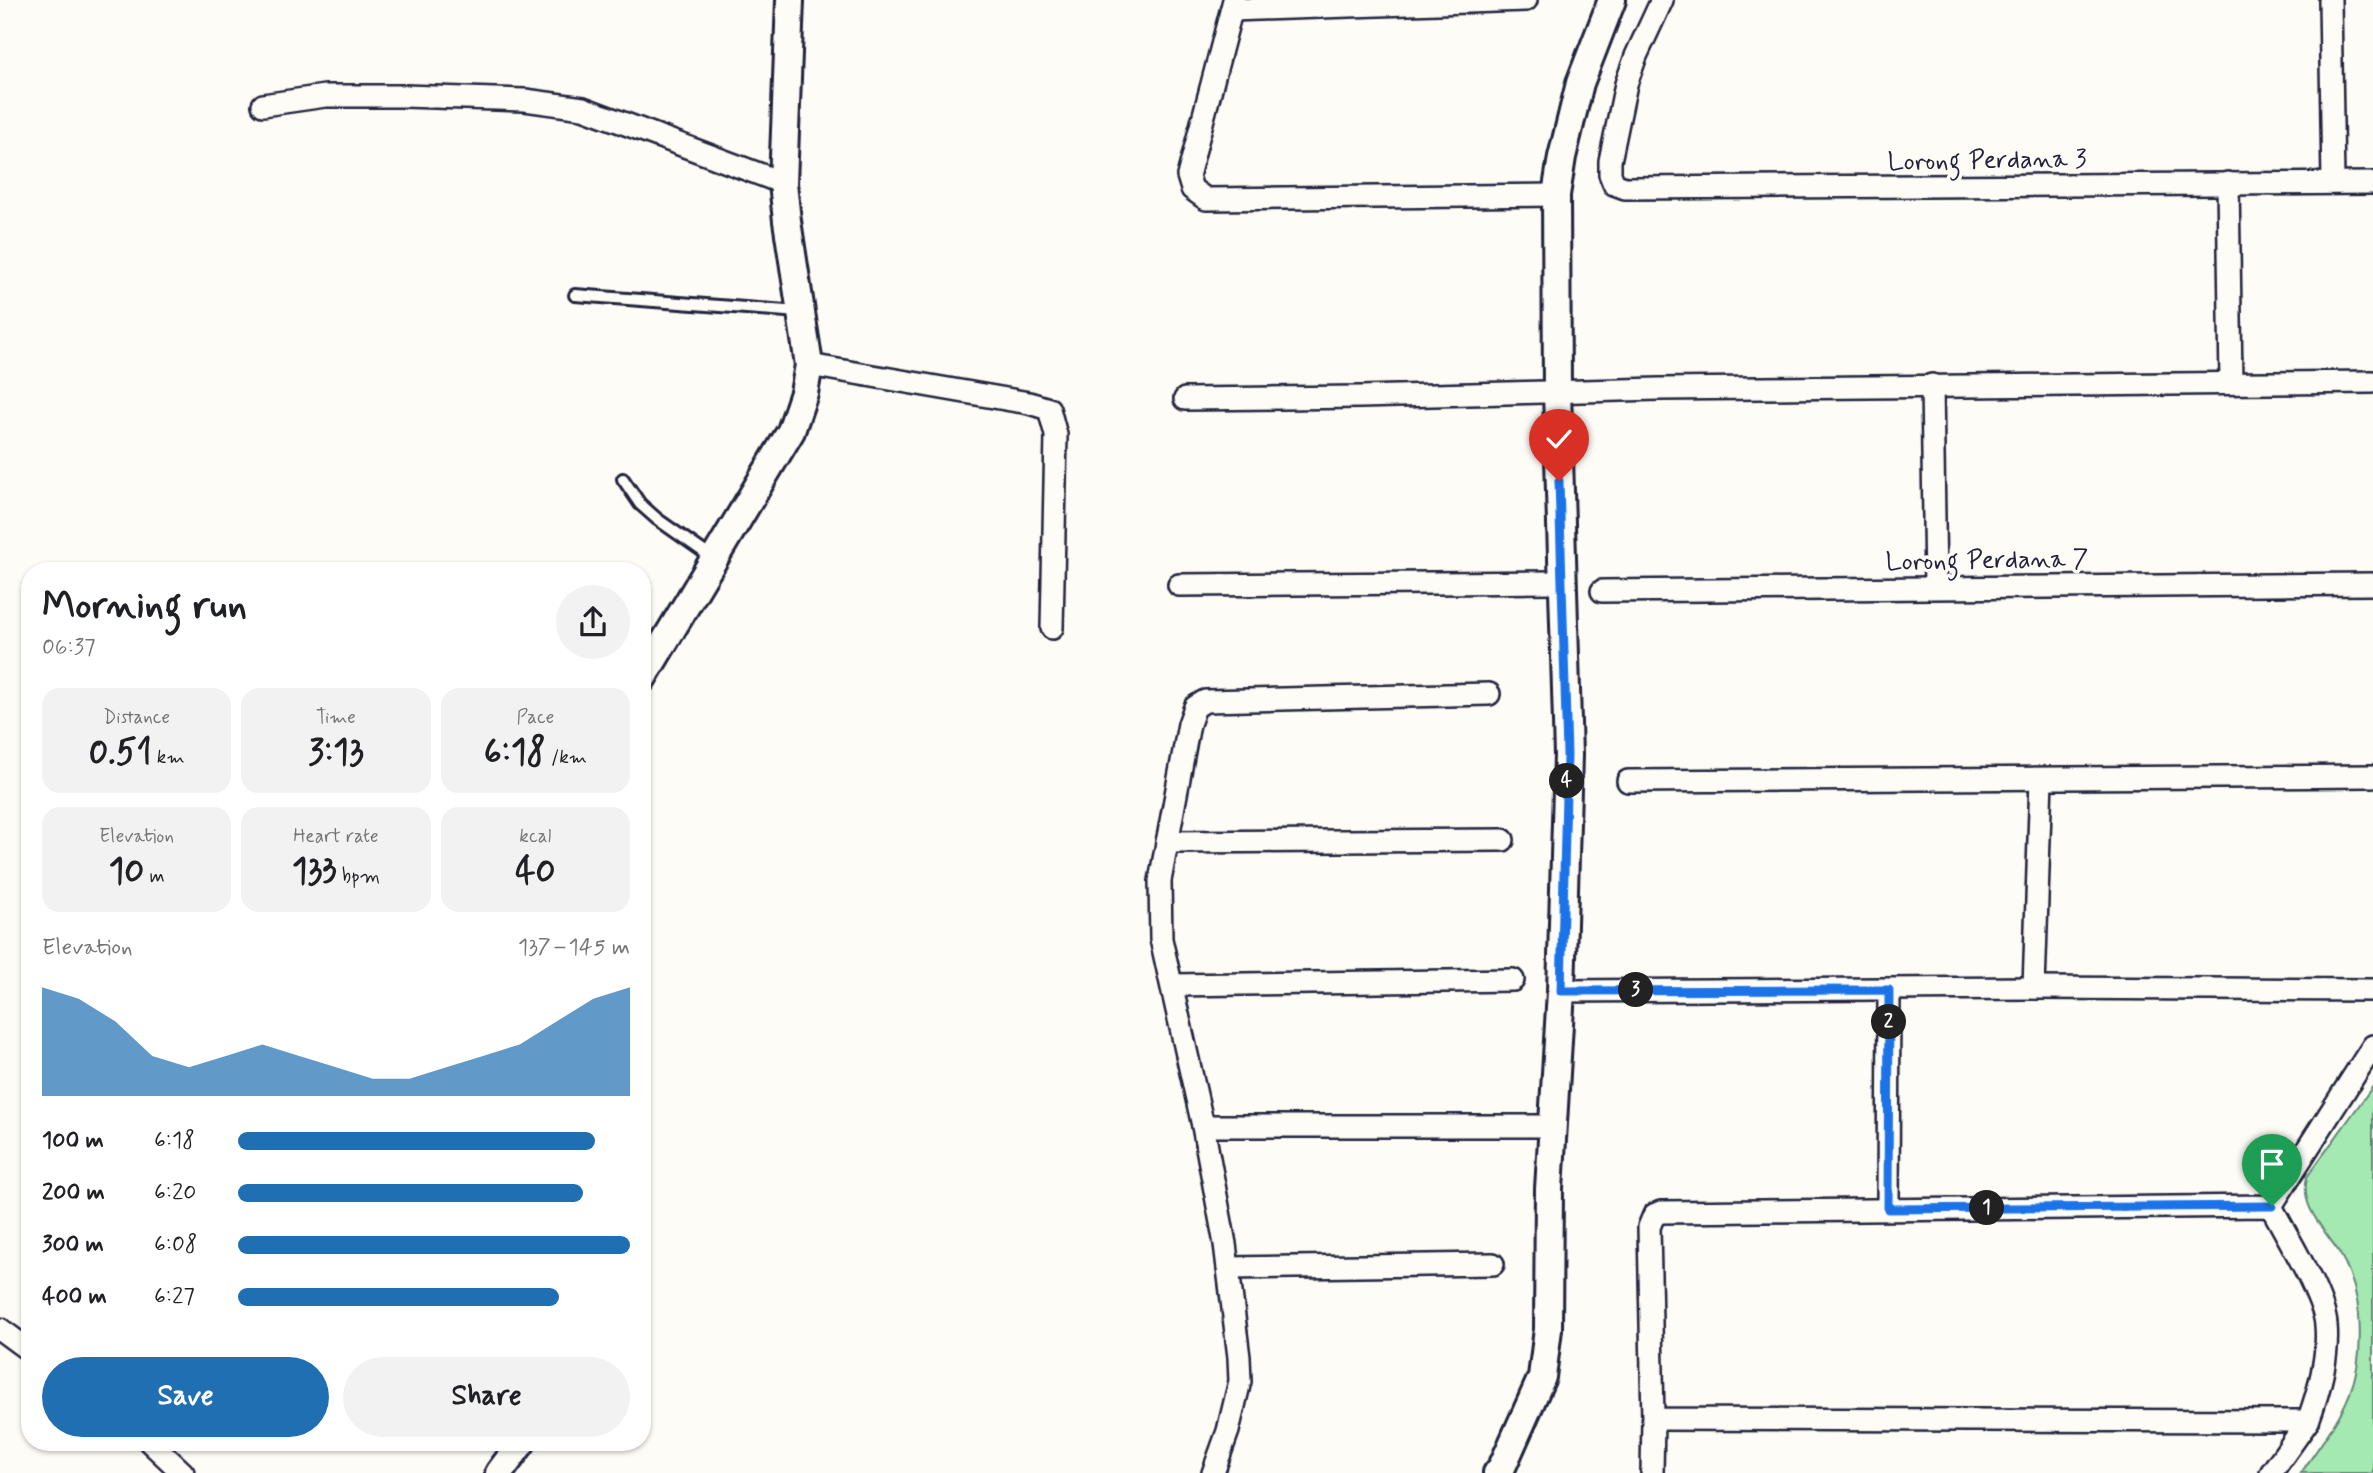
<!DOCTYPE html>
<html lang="en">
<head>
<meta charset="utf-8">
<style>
	body { margin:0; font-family:Mynerve,sans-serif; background:#f2f2f2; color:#202124; height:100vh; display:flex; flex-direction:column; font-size:26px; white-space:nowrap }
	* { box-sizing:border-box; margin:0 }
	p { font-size:23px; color:#757577 }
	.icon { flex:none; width:38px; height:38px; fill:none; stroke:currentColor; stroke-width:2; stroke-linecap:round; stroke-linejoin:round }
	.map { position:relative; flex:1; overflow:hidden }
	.drawer { position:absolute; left:21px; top:562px; width:630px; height:889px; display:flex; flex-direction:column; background:#fff; border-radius:28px; box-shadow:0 2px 5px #0004 }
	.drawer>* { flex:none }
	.pin { position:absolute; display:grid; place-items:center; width:60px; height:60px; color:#fff; margin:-72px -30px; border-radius:50% 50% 50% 0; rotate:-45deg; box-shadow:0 0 7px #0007 }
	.pin .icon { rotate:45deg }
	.km { position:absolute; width:35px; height:35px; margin:-18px; border-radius:50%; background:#222; color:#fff; font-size:19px; line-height:35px; text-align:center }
	.round { display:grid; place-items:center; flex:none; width:74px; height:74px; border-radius:37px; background:#f2f2f2 }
	.overview { display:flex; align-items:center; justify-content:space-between; height:119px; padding:0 21px }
	h1 { font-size:38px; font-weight:800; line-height:52px }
	.stats { display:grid; grid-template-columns:repeat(3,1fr); gap:10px; height:119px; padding:7px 21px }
	.stats div { display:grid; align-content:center; border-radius:18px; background:#f2f2f2; text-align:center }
	.stats b { font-size:35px; font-weight:800 }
	.stats small { font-size:19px; font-weight:400 }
	.stats p { font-size:19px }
	.chart { height:196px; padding:14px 21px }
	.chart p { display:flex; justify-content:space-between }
	.chart svg { width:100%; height:126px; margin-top:7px; fill:#1f6fb2; opacity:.7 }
	.button { display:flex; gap:14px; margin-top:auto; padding:14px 21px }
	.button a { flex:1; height:80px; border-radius:42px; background:#1f6fb2; color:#fff; font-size:28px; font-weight:800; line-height:80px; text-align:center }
	.button a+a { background:#f2f2f2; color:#202124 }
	ul { padding:0 21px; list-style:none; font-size:23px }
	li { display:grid; grid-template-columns:112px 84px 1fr; align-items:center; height:52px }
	li i { height:18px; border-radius:9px; background:#1f6fb2 }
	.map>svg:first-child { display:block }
	.green { fill:#a4e8b2; stroke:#638576; stroke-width:2 }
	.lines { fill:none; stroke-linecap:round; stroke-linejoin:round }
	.service-casing { stroke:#22223b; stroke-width:16 }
	.minor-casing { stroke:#22223b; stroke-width:26 }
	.tertiary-casing { stroke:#22223b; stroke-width:32 }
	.service { stroke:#fdfcf7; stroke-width:10 }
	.minor { stroke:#fdfcf7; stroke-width:21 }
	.tertiary { stroke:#fdfcf7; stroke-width:26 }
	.route-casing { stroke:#fff; stroke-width:14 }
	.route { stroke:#1a73e8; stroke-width:9 }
	.labels { text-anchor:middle; stroke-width:7; stroke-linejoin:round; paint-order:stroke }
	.street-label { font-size:26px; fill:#22223b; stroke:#fdfcf7 }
</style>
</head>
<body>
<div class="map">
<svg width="2373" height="1473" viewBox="0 0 2373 1473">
	<rect width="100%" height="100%" fill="#fdfcf7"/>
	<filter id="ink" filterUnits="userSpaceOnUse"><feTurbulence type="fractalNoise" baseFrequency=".0143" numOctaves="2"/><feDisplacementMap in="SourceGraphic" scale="14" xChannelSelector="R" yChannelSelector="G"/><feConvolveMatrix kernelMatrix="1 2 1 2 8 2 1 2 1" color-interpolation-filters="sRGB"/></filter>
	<g filter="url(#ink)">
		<path class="green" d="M2373,1086V1473H2301C2340,1416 2365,1389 2359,1315C2357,1293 2350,1269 2337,1249C2322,1227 2300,1206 2307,1177Z"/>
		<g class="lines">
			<defs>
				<g id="service">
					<polyline points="575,295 799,312"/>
					<polyline points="623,479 640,504 657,519 714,559"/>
				</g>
				<g id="minor">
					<polyline points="1234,0 1188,176 1192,189 1206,199 1556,195"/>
					<polyline points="1662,0 1636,56 1626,84 1610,161 1610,174 1614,184 1625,188 2373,183"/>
					<polyline points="2330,0 2333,182"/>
					<polyline points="1232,10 1526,0"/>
					<polyline points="263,105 325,96 404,96 525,100 583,108 783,183"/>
					<polyline points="2228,183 2231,382"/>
					<polyline points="809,365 1029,403 1049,409 1056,435 1052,628"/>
					<polyline points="1932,385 1935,587"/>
					<polyline points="1185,399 1361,397 1659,389 2373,382"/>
					<polyline points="1179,585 1562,582"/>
					<polyline points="1602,591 2373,584"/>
					<polyline points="1489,694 1205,701 1195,707 1189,724 1160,881 1161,939 1203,1126 1553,1126"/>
					<polyline points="1628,781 2373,776"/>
					<polyline points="1167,842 1503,840"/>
					<polyline points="1172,985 1513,980"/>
					<polyline points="2034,988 2041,779"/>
					<polyline points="1561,991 2034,988 2373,990"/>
					<polyline points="1203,1126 1225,1244 1239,1357 1240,1381 1228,1431 1213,1473"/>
					<path d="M2271,1206C2286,1235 2324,1296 2326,1325C2329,1357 2319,1391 2308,1421L1653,1419L1649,1227L1654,1215L1661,1212L2271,1206L2373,1046"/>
					<polyline points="1888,1209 1889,990"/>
					<polyline points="1228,1268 1493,1264"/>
					<polyline points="0,1329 30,1351"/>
					<polyline points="150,1442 183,1473"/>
					<polyline points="1652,1473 1653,1419"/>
					<polyline points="2271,1473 2308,1421"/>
				</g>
				<g id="tertiary">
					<polyline points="642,679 791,431 804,393 809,365 787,221 783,183 790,0"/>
					<polyline points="499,1473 522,1442"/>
					<polyline points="1497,1473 1502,1467 1542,1377 1548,1329 1549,1189 1561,991 1568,755 1557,392 1556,195 1562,157 1580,83 1612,0"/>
				</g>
			</defs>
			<use href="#service" class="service-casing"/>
			<use href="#minor" class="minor-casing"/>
			<use href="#tertiary" class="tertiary-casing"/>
			<use href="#service" class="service"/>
			<use href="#minor" class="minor"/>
			<use href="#tertiary" class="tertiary"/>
		</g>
	</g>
	<g class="lines" filter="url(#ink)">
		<defs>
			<polyline id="route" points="1559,481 1567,755 1561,991 1889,990 1888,1209 2272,1206"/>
		</defs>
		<use href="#route" class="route-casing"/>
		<use href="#route" class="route"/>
	</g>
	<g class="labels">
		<g class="street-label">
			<text transform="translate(1987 159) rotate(-1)" y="9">Lorong Perdana 3</text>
			<text transform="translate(1987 559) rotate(-1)" y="9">Lorong Perdana 7</text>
		</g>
	</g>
</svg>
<div class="pin" style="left:2272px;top:1206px;background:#1e9e55"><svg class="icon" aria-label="arrive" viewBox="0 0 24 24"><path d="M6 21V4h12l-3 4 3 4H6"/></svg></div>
<div class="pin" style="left:1559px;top:481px;background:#d93025"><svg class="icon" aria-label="check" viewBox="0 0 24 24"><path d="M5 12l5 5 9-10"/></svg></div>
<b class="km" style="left:1987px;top:1208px">1</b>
<b class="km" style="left:1889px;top:1022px">2</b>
<b class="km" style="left:1636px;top:990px">3</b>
<b class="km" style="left:1567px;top:781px">4</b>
<section class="drawer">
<div class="overview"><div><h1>Morning run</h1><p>06:37</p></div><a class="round"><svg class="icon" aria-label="share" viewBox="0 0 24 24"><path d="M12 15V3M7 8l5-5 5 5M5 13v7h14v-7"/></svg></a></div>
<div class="stats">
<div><p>Distance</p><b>0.51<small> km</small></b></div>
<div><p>Time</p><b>3:13</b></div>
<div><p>Pace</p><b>6:18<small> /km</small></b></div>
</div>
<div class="stats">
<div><p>Elevation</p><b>10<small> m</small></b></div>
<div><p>Heart rate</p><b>133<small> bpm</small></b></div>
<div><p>kcal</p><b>40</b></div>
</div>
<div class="chart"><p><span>Elevation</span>137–145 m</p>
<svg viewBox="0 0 160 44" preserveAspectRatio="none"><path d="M0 44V6L10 10L20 18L30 30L40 34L50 30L60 26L70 30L80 34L90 38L100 38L110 34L120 30L130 26L140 18L150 10L160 6V44z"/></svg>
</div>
<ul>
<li><b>100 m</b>6:18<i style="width:91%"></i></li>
<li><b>200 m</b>6:20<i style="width:88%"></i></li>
<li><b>300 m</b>6:08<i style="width:100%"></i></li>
<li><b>400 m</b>6:27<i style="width:82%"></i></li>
</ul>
<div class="button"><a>Save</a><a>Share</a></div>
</section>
</div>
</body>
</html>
